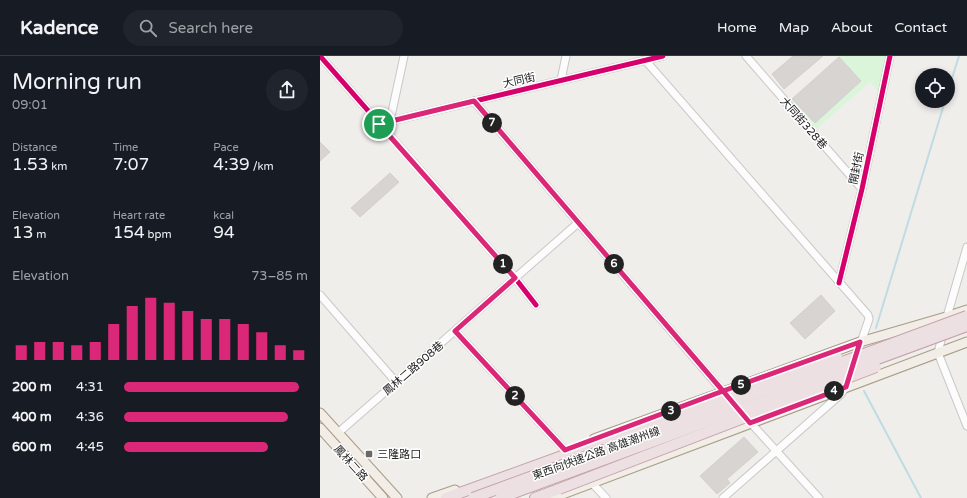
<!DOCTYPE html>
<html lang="en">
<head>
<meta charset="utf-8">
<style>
	body { margin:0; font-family:"Varela Round","Noto Sans TC",sans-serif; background:#20242c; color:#f1f3f6; height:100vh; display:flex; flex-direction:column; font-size:15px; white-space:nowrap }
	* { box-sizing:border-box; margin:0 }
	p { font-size:13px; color:#9ea1a6 }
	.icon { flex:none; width:22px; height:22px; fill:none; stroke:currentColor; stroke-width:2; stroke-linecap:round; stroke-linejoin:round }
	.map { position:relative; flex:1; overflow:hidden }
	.side { display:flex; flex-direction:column; background:#171b24; width:320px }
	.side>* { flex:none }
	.controls { position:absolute; left:595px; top:12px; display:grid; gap:8px }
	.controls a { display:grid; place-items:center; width:40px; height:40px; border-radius:50%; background:#171b24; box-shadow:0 2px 6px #0003; font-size:20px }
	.pin { position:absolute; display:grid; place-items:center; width:34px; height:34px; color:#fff; margin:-17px; border:2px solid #fff; border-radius:50%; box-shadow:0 1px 4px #0007 }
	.km { position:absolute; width:20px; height:20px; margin:-10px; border-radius:50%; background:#222; color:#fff; font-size:11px; line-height:20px; text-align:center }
	.round { display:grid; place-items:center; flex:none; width:42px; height:42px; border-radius:21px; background:#20242c }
	.headline { display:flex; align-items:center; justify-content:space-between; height:68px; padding:0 12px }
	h1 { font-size:22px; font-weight:600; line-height:30px }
	.figures { display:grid; grid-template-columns:repeat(3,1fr); gap:6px; height:68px; padding:4px 12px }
	.figures div { display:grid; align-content:center }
	.figures b { font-size:17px; font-weight:600 }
	.figures small { font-size:11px; font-weight:400 }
	.figures p { font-size:11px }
	.chart { height:112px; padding:8px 12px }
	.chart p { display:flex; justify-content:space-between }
	.chart svg { width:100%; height:72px; margin-top:4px; stroke:#db2777; stroke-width:6 }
	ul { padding:0 12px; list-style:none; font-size:13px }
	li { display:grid; grid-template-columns:64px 48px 1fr; align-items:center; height:30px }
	li i { height:10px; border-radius:5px; background:#db2777 }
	header { display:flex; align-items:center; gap:24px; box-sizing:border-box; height:56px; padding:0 20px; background:#171b24; border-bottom:1px solid #363941 }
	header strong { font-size:19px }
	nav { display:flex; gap:22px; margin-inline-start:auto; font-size:14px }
	.search { width:280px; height:36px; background:#20242c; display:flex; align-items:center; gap:10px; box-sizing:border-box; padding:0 14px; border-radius:22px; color:#9ea1a6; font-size:15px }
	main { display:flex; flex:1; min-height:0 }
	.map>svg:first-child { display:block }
	.park { fill:#daf5da }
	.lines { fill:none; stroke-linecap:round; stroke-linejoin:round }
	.stream { stroke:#bfdbe3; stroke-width:2 }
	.building { fill:#d7d4d2; stroke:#d3d0cc }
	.minor-casing { stroke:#c9c8c7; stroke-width:9 }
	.major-casing { stroke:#a79c86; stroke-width:11 }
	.highway-casing { stroke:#c5a2ac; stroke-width:12 }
	.minor { stroke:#fdfcfc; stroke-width:7 }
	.major { stroke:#f3ede7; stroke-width:9 }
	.highway { stroke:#ece0e2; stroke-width:10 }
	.highway-bridge-casing { stroke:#c5a2ac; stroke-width:12; stroke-linecap:butt }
	.highway-bridge { stroke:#ece0e2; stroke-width:10 }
	.cycleway-casing { stroke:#fff; stroke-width:8 }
	.cycleway { stroke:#d6006c; stroke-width:5 }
	.route-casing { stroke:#fff; stroke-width:8 }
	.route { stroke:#db2777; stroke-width:5 }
	.poi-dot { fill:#6a6968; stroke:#fff; stroke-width:1.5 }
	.labels { text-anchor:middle; stroke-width:3; stroke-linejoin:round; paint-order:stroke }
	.street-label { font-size:11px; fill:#222; stroke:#fff }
	.poi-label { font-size:11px; fill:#222; stroke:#fff; text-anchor:start }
</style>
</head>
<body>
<header>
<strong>Kadence</strong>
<div class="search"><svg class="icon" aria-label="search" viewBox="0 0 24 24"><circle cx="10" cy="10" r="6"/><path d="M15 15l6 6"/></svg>Search here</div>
<nav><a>Home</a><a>Map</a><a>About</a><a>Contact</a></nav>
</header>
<main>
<section class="side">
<div class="headline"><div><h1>Morning run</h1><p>09:01</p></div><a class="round"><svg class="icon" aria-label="share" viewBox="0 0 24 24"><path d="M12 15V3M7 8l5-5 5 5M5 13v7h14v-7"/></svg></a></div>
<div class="figures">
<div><p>Distance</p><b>1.53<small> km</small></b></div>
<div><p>Time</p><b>7:07</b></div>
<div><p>Pace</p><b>4:39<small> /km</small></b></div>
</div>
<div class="figures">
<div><p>Elevation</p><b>13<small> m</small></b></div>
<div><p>Heart rate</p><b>154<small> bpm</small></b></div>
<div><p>kcal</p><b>94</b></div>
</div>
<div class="chart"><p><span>Elevation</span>73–85 m</p>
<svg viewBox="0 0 160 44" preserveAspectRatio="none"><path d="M5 44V35M15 44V33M25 44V33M35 44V35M45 44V33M55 44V22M65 44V11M75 44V6M85 44V9M95 44V14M105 44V19M115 44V19M125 44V22M135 44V27M145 44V35M155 44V38"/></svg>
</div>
<ul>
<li><b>200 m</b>4:31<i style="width:95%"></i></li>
<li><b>400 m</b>4:36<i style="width:89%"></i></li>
<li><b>600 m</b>4:45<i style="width:78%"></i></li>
</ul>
</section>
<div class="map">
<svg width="647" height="442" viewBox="0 0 647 442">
	<rect width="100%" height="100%" fill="#f0eeeb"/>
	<polygon class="park" points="519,0 568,0 562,39 550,26 496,73 470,44 472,43 495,67 541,26 519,1"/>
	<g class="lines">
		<g class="stream">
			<polyline points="628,35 639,0"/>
			<polyline points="556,272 625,45"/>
			<polyline points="544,335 601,442"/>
		</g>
	</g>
	<g class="building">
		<polygon points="473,0 503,0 464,33 452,18"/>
		<polygon points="519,1 541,25 495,67 472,43"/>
		<polygon points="0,86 10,96 0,105"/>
		<polygon points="70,117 79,126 40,161 31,152"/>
		<polygon points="501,239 515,255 485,283 470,267"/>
		<polygon points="424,381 438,396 407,423 410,427 397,438 380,420"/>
	</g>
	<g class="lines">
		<defs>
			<g id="minor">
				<polyline points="0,0 195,222 216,249"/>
				<polyline points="426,0 542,133"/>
				<polyline points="325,4 548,259 549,263 535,304"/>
				<polyline points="241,24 246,0"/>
				<polyline points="154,45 406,339"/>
				<polyline points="70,65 84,0"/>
				<polyline points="59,68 343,0"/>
				<polyline points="519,227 542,133 570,0"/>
				<polyline points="0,239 76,326"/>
				<polyline points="626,264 647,191"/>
				<polyline points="135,275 245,394"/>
				<polyline points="623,276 618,297 647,370"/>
				<polyline points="429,365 499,442"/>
				<polyline points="18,377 258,167"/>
				<polyline points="272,427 286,442"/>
				<polyline points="403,442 521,338 526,331"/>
			</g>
			<g id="major">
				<polyline points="0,357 77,442"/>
				<polyline points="0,372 63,442"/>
				<polyline points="274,383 540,286 626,261 647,254"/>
				<polyline points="112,442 135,434"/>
				<polyline points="232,442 647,286"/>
			</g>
			<g id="highway">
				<polyline points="126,442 286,384"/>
				<polyline points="215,442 239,433"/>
			</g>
		</defs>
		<use href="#minor" class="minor-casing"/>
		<use href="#major" class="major-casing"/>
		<use href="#highway" class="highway-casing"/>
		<use href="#minor" class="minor"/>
		<use href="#major" class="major"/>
		<use href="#highway" class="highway"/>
		<defs>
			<g id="highway-bridge">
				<polyline points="286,384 517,301"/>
				<polyline points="239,433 556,311"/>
				<polyline points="153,442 647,260"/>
				<polyline points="180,442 647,270"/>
			</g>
		</defs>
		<use href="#highway-bridge" class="highway-bridge-casing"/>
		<use href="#highway-bridge" class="highway-bridge"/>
		<defs>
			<g id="cycleway">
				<polyline points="0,0 195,222 216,249"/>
				<polyline points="59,68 343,0"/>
				<polyline points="519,227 542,133 570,0"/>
			</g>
		</defs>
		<use href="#cycleway" class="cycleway-casing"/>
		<use href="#cycleway" class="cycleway"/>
	</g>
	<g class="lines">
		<defs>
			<polyline id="route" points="59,68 195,222 135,275 245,394 403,335 430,367 526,331 540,286 403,335 154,45 59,68"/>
		</defs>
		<use href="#route" class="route-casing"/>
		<use href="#route" class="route"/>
	</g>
	<rect class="poi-dot" x="45" y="394" width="8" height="8" rx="2"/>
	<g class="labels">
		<g class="street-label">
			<text transform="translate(199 24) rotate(-13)" y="4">大同街</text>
			<text transform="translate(484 67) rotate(49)" y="4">大同街328巷</text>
			<text transform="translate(536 112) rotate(-78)" y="4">開封街</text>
			<text transform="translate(93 312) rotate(-41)" y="4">鳳林二路908巷</text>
			<text transform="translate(276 397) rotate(-20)" y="4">東西向快速公路 高雄潮州線</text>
			<text transform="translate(31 407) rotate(48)" y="4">鳳林二路</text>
		</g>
		<g class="poi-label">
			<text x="57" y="402">三隆路口</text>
		</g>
	</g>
</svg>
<div class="controls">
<a><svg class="icon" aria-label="locate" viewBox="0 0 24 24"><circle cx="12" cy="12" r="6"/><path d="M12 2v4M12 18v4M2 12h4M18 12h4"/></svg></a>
</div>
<div class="pin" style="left:59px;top:68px;background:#1e9e55"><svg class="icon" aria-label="arrive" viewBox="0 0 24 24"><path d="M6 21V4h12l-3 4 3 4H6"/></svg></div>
<b class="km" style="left:183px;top:208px">1</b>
<b class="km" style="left:195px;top:340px">2</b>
<b class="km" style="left:351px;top:355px">3</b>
<b class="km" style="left:514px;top:335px">4</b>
<b class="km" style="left:421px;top:329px">5</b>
<b class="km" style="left:294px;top:208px">6</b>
<b class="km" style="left:172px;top:67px">7</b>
</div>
</main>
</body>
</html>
